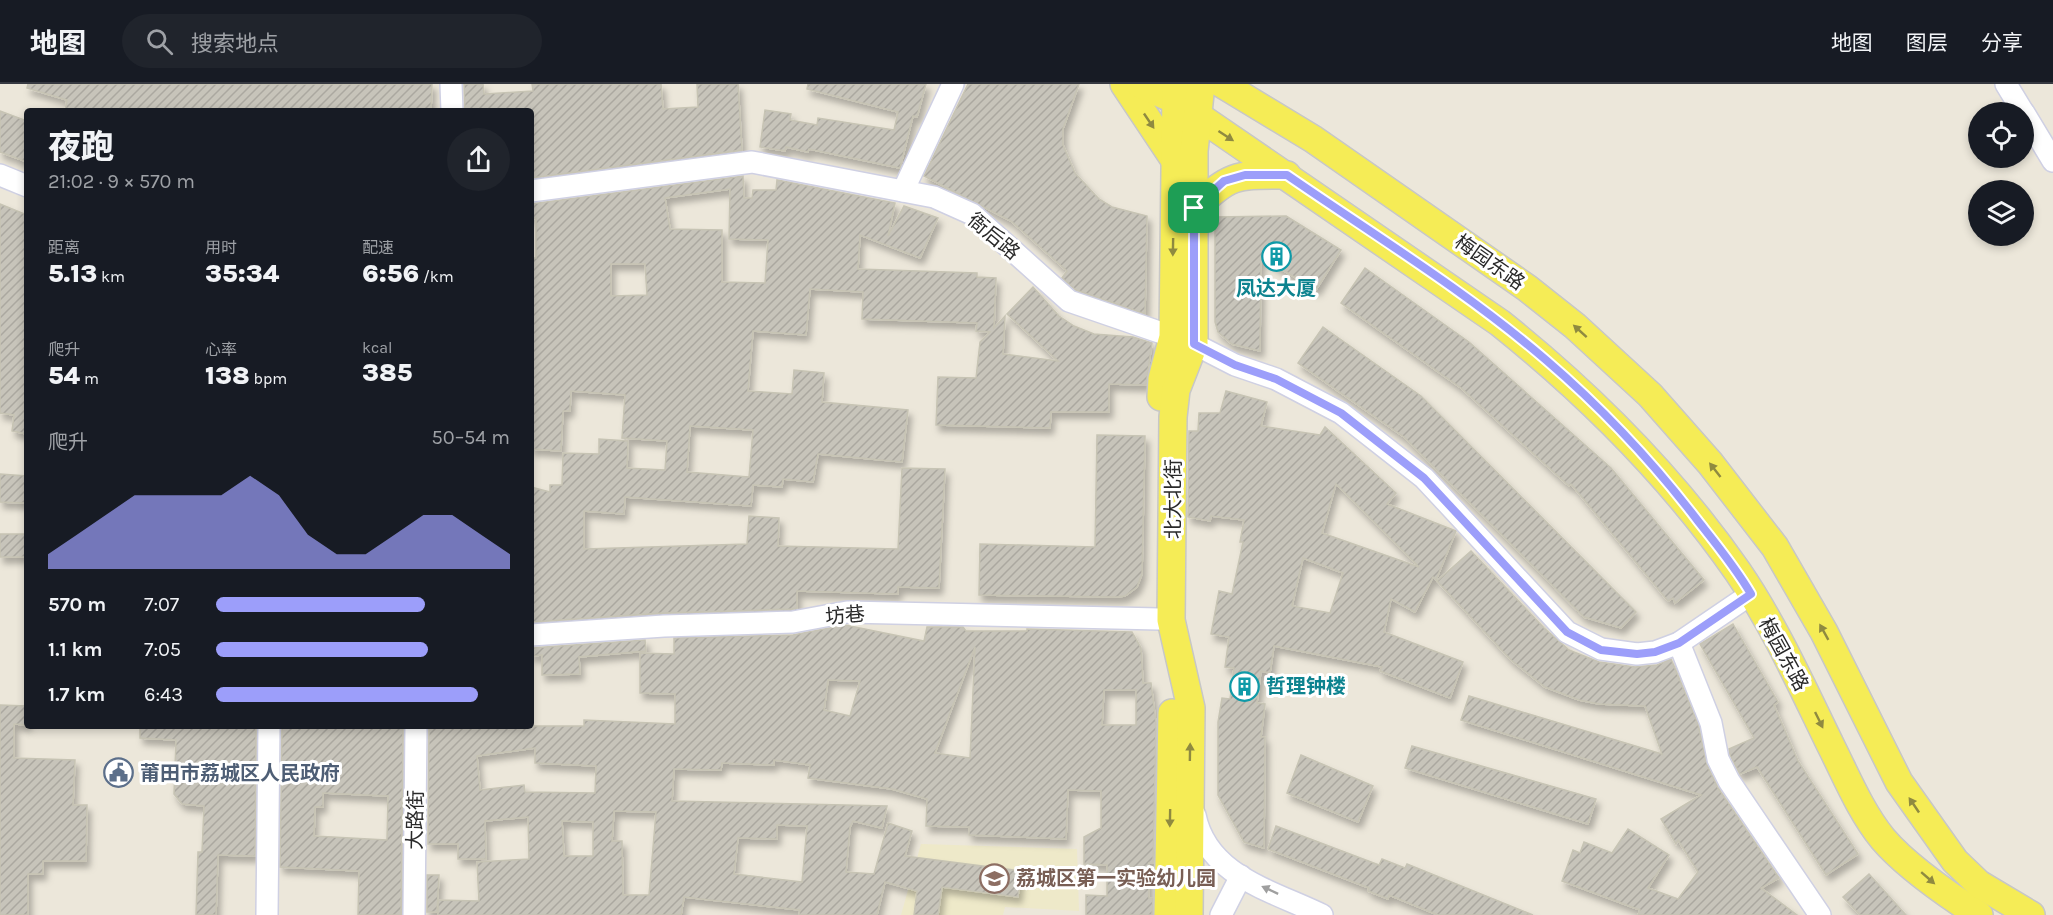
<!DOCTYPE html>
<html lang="zh">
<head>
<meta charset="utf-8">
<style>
	body { margin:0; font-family:Karla,"Noto Sans SC",sans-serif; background:#20242c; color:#f1f3f6; height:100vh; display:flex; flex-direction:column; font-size:22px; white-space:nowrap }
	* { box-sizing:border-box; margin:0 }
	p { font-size:20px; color:#9ea1a6 }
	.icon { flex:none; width:33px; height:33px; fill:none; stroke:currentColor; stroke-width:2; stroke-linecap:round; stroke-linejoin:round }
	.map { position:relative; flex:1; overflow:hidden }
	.drawer { position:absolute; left:24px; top:24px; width:510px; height:621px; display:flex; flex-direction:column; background:#171b24; border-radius:6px; box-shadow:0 3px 9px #0003 }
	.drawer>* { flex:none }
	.buttons { position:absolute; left:1968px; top:18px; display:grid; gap:12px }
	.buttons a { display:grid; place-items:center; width:66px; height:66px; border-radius:50%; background:#171b24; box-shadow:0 3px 9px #0003; font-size:30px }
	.pin { position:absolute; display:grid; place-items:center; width:51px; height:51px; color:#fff; margin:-26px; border-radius:12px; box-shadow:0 3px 9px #0006 }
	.round { display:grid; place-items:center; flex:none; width:63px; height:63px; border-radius:32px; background:#20242c }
	.headline { display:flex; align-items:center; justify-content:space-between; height:102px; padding:0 24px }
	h1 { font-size:33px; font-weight:800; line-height:45px }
	.metrics { display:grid; grid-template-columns:repeat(3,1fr); gap:9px; height:102px; padding:6px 24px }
	.metrics div { display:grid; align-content:center }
	.metrics b { font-size:26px; font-weight:800 }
	.metrics small { font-size:16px; font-weight:400 }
	.metrics p { font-size:16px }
	.chart { height:168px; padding:12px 24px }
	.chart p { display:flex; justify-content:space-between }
	.chart svg { width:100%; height:108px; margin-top:6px; fill:#9c9efa; opacity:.7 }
	ul { padding:0 24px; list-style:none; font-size:20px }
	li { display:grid; grid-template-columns:96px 72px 1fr; align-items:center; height:45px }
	li i { height:15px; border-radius:8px; background:#9c9efa }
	header { display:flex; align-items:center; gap:36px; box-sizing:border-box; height:84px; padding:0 30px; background:#171b24; border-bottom:2px solid #363941 }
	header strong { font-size:28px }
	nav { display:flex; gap:33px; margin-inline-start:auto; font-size:21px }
	.search { width:420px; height:54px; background:#20242c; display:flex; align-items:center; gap:15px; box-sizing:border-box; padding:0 21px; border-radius:33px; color:#9ea1a6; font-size:22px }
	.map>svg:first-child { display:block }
	.education { fill:#eee9c9 }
	.building { fill:url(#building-hatch); stroke:#c7c4b4; stroke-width:1.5; fill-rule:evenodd; filter:url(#shadow) }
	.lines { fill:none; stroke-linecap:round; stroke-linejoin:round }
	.minor-casing { stroke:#cfd0e3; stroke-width:24 }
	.major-casing { stroke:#c7c7c7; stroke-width:30 }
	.minor { stroke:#fff; stroke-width:21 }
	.major { stroke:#f5ec56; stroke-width:27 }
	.oneway { fill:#8f8a40 }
	.oneway2 { fill:#9f9f9f }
	.route-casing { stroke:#fff; stroke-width:12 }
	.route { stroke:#9c9efa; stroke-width:8 }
	.labels { text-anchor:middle; stroke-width:6; stroke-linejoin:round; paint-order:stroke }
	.street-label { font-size:20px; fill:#292929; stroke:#fff }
	.culture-label { font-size:20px; font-weight:bold; fill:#0d838f; stroke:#fff }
	.service-label { font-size:20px; font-weight:bold; fill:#4e5e75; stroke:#fff; text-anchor:start }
	.education-label { font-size:20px; font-weight:bold; fill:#785e54; stroke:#fff; text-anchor:start }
</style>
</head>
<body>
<header>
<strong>地图</strong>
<div class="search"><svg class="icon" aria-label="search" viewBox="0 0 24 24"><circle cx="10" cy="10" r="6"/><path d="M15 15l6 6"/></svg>搜索地点</div>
<nav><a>地图</a><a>图层</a><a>分享</a></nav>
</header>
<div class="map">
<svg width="2053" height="831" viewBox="0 0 2053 831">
	<defs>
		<pattern id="building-hatch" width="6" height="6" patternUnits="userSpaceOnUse" patternTransform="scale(1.5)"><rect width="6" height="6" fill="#c7c4ba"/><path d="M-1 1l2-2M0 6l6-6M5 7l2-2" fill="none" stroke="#aba8a0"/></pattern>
		<filter id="shadow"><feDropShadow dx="3.5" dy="6" stdDeviation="3" flood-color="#0004"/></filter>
	</defs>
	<rect width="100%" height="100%" fill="#ece7da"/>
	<polygon class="education" points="921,760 1077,765 1079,827 1005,823 1003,831 901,831"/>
	<g class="building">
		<polygon points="28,0 432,0 431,27 361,27 341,24 341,27 65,27 67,16 27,4"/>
		<polygon points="464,0 483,0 484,10 533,7 532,0 661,0 663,25 698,23 697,0 738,0 742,66 531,94 531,27 465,27"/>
		<polygon points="808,0 926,0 917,33 913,32 900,84 809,65 808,68 786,63 785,67 760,63 765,26 791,30 790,36 817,41 818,34 894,46 898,28 807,5"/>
		<polygon points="968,0 1079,0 1063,45 1063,61 1075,89 1099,115 1112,123 1147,132 1145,230 1076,206 1062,194 1067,187 1011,137 924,92"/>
		<polygon points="0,27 27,37 27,78 0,68"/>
		<path d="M743,92L744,114H752L753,106H776L777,96L895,119L888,152L904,122L938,134L920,174L860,151L858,185L977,189V193L996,194L994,244L1005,232L1003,270L1058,277L1007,230L1033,203L1059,232L1074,242L1094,250L1133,253L1152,259L1146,301L1109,300V328H1051L1050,344L936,341L938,293L976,294L980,258L990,248L976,247L977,239L862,235L863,208L810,205L806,251L753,247L748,307L792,310L794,286L824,289L822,318L908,326L902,378L818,370L813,398L783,395L782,403L753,401L751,422L625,413L624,430L584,427V465L747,460L749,432L779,434L778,462L898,465L902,384L945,385L939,504L898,503V510L797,507V524L792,525L663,529L531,538V403L550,408V401H562L563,369L599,370V355L628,357L627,384L665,386L667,357L622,354L625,311L571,307L570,327H563L561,367L531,365V174H536V134L531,135V120ZM730,105L729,155L768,156L765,199L722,198V146L670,145L665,114ZM611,180H645L647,211L611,212ZM690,342L753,346L749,393L687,388Z"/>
		<polygon points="0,120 27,131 27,350 12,347 14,331 0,329"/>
		<polygon points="1286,132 1341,166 1316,206 1261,173 1260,267 1232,260 1218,248 1215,238 1215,133"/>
		<polygon points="1365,184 1469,258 1611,384 1704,496 1675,519 1673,514 1668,517 1571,400 1569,402 1461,304 1341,219"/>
		<polygon points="1323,243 1421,312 1636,528 1621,544 1584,533 1404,353 1298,279"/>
		<path d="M1226,307L1267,318L1261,342L1320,351L1325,343L1396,409L1387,420L1456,447L1436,496L1433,493L1415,528L1391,515L1384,548L1463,578L1450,614L1380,587L1382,583L1274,562L1270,589L1261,587L1257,619L1265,620L1261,653H1265L1264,764L1244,758L1218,711V638L1222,614L1230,615L1234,584L1225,583L1229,553L1211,550L1219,507L1232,510L1243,458H1240L1244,436L1211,432L1210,437L1188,433L1189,347H1198L1199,329H1220ZM1336,400L1419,483L1322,449ZM1303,474L1343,489L1330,529L1292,522Z"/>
		<polygon points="1097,351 1145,352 1142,490 1137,503 1125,512 1116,513 979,511 980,460 1095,463"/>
		<polygon points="0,390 27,392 27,419 0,418"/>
		<rect x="0" y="450" width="27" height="23"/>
		<polygon points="1471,467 1544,544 1569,566 1599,578 1635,583 1657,581 1671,575 1698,640 1707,681 1718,704 1779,794 1761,804 1797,831 1638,831 1640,826 1562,797 1573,766 1580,769 1584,758 1612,769 1628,745 1669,771 1648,804 1678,815 1698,788 1678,756 1676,760 1661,735 1701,711 1461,636 1469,612 1662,670 1645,622 1599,620 1579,616 1545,603 1511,576 1437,497"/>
		<polygon points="1733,540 1778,618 1774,621 1798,677 1858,770 1826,791 1757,683 1740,690 1730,671 1729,665 1754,654 1700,560"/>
		<path d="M845,541L924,557L927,543H963L966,547H1027V545L1132,548L1141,564L1143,599H1151L1156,640L1153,779H1149V814H1153L1152,831H1086V811L1107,812V781L1084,780V753L1101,744V707L1068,706L1066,755L969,751V743L926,742L927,715L892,705L808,694L810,681L774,676V681L722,679L721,686L674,685L672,717L887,722L882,744L853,737L850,743L846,788L874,790L888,739L912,747L905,772L1021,787L1018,813L942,803L938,831H914L917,807L885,798L877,831H799L800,826L684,813L681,831H438V816L479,817L477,778L529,775L528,733L485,737L486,775H458V760H428L429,642H584V636L675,640V610L640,609V569L674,570V554L793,551ZM975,563L970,674L935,669ZM828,596L860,597L850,632L824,626ZM1104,606H1136V641H1102ZM535,664V679L596,682L595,709L525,708L524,701L480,706L477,672ZM614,727L656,728L649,811H623L622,757H612ZM562,737L593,738V772H564ZM777,741L807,742L802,798L734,790L738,754L777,755Z"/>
		<polygon points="645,556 646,567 579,573 580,590 542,591 542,571 531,572 531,564"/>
		<polygon points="0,621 27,622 27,641 14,640 14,674 75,676 73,721 87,721 86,777 43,777 43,790 28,790 28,831 0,831"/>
		<polygon points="140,642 256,642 255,772 218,771 216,831 196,831 198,768 202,768 204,722 182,720 174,710 176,656 140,654"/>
		<path d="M282,642H403L401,831H358L359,787L280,783ZM323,709L388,712L387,756L314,752L315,723H323Z"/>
		<polygon points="1412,662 1596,715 1588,740 1405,684"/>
		<polygon points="1301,671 1373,702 1358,738 1287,709"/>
		<polygon points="1276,742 1379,781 1382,775 1405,784 1407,780 1533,831 1438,831 1389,811 1388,815 1368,807 1369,804 1268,765"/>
		<polygon points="1869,790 1906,831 1860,831 1843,813"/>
		<polygon points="427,791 439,791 437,828 427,828"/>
	</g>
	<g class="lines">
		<defs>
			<g id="minor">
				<polyline points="451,0 452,27"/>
				<polyline points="2006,0 2023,28"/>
				<polyline points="2024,29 2053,77"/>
				<polyline points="0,91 27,102"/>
				<polyline points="531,107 752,78 934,113 972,130 1069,217 1194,260 1235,281 1276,295 1341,329 1424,394 1567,548 1601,565 1637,570 1655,568 1679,559 1751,510"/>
				<polyline points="903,107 953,0"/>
				<polyline points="531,551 664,542 793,538 847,528 1159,535"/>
				<polyline points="1679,559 1711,639 1718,675 1729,697 1820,831"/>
				<path d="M1195,731C1207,792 1273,807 1322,831"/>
				<polyline points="267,831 269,642"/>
				<polyline points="414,831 416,642"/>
				<polyline points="1221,831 1241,792"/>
			</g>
			<g id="major">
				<polyline points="1124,0 1174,75"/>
				<path d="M1140,0L1175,16L1500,239C1590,311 1672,393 1738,488C1775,542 1803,605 1832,664C1847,694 1861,728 1883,755C1906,782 1948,811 1979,831"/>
				<polyline points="1222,0 1313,55 1527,204 1575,242 1650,311 1710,379 1775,463 1824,548 1899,698 1955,777 1979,800 2031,831"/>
				<path d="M1194,124C1233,89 1235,91 1287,91"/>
				<polyline points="1161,313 1162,295 1173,253 1176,4"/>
				<polyline points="1168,831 1172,629"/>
				<polyline points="1189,831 1191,624 1171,536 1173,333 1176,306 1194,260 1194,67 1201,0"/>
			</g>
		</defs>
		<use href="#minor" class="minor-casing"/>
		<use href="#major" class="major-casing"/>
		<use href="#minor" class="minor"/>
		<use href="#major" class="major"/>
	</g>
	<defs><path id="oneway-solid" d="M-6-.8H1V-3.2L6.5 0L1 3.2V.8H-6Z" transform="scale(1.5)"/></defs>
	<g class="oneway">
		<use href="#oneway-solid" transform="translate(1149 37) rotate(56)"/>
		<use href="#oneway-solid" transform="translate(1226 52) rotate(33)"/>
		<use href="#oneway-solid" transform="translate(1173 163) rotate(91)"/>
		<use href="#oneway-solid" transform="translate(1580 247) rotate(-138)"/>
		<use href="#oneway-solid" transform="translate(1715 386) rotate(-128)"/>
		<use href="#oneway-solid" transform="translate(1824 548) rotate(-119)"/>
		<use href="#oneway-solid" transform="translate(1819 636) rotate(64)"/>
		<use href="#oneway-solid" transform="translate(1190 668) rotate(-89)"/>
		<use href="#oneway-solid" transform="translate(1914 721) rotate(-124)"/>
		<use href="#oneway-solid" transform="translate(1170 734) rotate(91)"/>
		<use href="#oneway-solid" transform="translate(1928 794) rotate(41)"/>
	</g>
	<use class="oneway2" href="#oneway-solid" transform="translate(1270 806) rotate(-155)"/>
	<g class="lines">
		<defs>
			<path id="route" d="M1245,91H1287C1374,151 1466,207 1546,276C1602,324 1653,378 1698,437C1717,461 1736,484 1751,510L1679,559L1655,568L1637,570L1601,566L1567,548L1424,394L1341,329L1276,295L1235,281L1194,260V124L1224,97Z"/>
		</defs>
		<use href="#route" class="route-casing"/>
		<use href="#route" class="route"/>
	</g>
	<defs>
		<symbol id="building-ring" viewBox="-11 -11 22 22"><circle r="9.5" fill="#fff" stroke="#0f9aa8" stroke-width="1.5"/><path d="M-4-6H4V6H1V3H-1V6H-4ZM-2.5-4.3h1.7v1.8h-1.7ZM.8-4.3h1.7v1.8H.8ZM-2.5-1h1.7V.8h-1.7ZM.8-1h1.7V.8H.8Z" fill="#0f9aa8"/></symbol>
		<symbol id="civic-ring" viewBox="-11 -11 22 22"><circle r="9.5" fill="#fff" stroke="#5c6f8a" stroke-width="1.5"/><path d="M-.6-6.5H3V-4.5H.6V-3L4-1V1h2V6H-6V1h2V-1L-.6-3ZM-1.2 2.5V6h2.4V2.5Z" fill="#5c6f8a"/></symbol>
		<symbol id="school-ring" viewBox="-11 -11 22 22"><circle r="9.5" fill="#fff" stroke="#8d6e63" stroke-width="1.5"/><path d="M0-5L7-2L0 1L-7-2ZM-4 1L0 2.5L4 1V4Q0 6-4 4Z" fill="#8d6e63"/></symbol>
	</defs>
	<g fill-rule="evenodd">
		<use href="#building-ring" x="1260" y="156" width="33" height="33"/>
		<use href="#building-ring" x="1228" y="586" width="33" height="33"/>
		<use href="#civic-ring" x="102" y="672" width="33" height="33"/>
		<use href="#school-ring" x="978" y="778" width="33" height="33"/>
	</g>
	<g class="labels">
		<g class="street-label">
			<text transform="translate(994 152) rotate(40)" y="7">衙后路</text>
			<text transform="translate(1490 178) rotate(35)" y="7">梅园东路</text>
			<text transform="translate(1173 415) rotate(-90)" y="7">北大北街</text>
			<text transform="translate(845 531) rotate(-5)" y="7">坊巷</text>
			<text transform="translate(1784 570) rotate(61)" y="7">梅园东路</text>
			<text transform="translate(415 736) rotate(-89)" y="7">大路街</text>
		</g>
		<g class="culture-label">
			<text x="1276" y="211">凤达大厦</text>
			<text x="1266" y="609" text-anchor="start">哲理钟楼</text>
		</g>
		<g class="service-label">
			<text x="140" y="696">莆田市荔城区人民政府</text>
		</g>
		<g class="education-label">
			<text x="1016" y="801">荔城区第一实验幼儿园</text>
		</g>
	</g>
</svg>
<div class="buttons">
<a><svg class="icon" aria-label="locate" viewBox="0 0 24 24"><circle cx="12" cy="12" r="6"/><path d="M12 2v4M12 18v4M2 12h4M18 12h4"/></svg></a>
<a><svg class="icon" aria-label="layers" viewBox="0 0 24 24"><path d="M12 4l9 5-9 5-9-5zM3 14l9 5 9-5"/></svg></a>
</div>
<div class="pin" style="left:1194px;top:124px;background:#1e9e55"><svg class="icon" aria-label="arrive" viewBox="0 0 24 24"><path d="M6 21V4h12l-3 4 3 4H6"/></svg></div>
<section class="drawer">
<div class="headline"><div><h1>夜跑</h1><p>21:02 · 9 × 570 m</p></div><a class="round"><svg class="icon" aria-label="share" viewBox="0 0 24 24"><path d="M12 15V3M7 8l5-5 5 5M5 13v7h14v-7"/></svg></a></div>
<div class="metrics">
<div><p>距离</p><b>5.13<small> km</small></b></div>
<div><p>用时</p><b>35:34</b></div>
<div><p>配速</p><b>6:56<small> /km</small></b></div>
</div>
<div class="metrics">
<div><p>爬升</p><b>54<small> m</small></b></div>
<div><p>心率</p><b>138<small> bpm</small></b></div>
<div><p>kcal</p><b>385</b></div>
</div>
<div class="chart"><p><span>爬升</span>50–54 m</p>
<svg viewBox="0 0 160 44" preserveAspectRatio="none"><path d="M0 44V38L10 30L20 22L30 14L40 14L50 14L60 14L70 6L80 14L90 30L100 38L110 38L120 30L130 22L140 22L150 30L160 38V44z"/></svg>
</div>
<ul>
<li><b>570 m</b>7:07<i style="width:71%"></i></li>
<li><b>1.1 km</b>7:05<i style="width:72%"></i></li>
<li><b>1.7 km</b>6:43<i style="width:89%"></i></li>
</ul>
</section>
</div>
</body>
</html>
